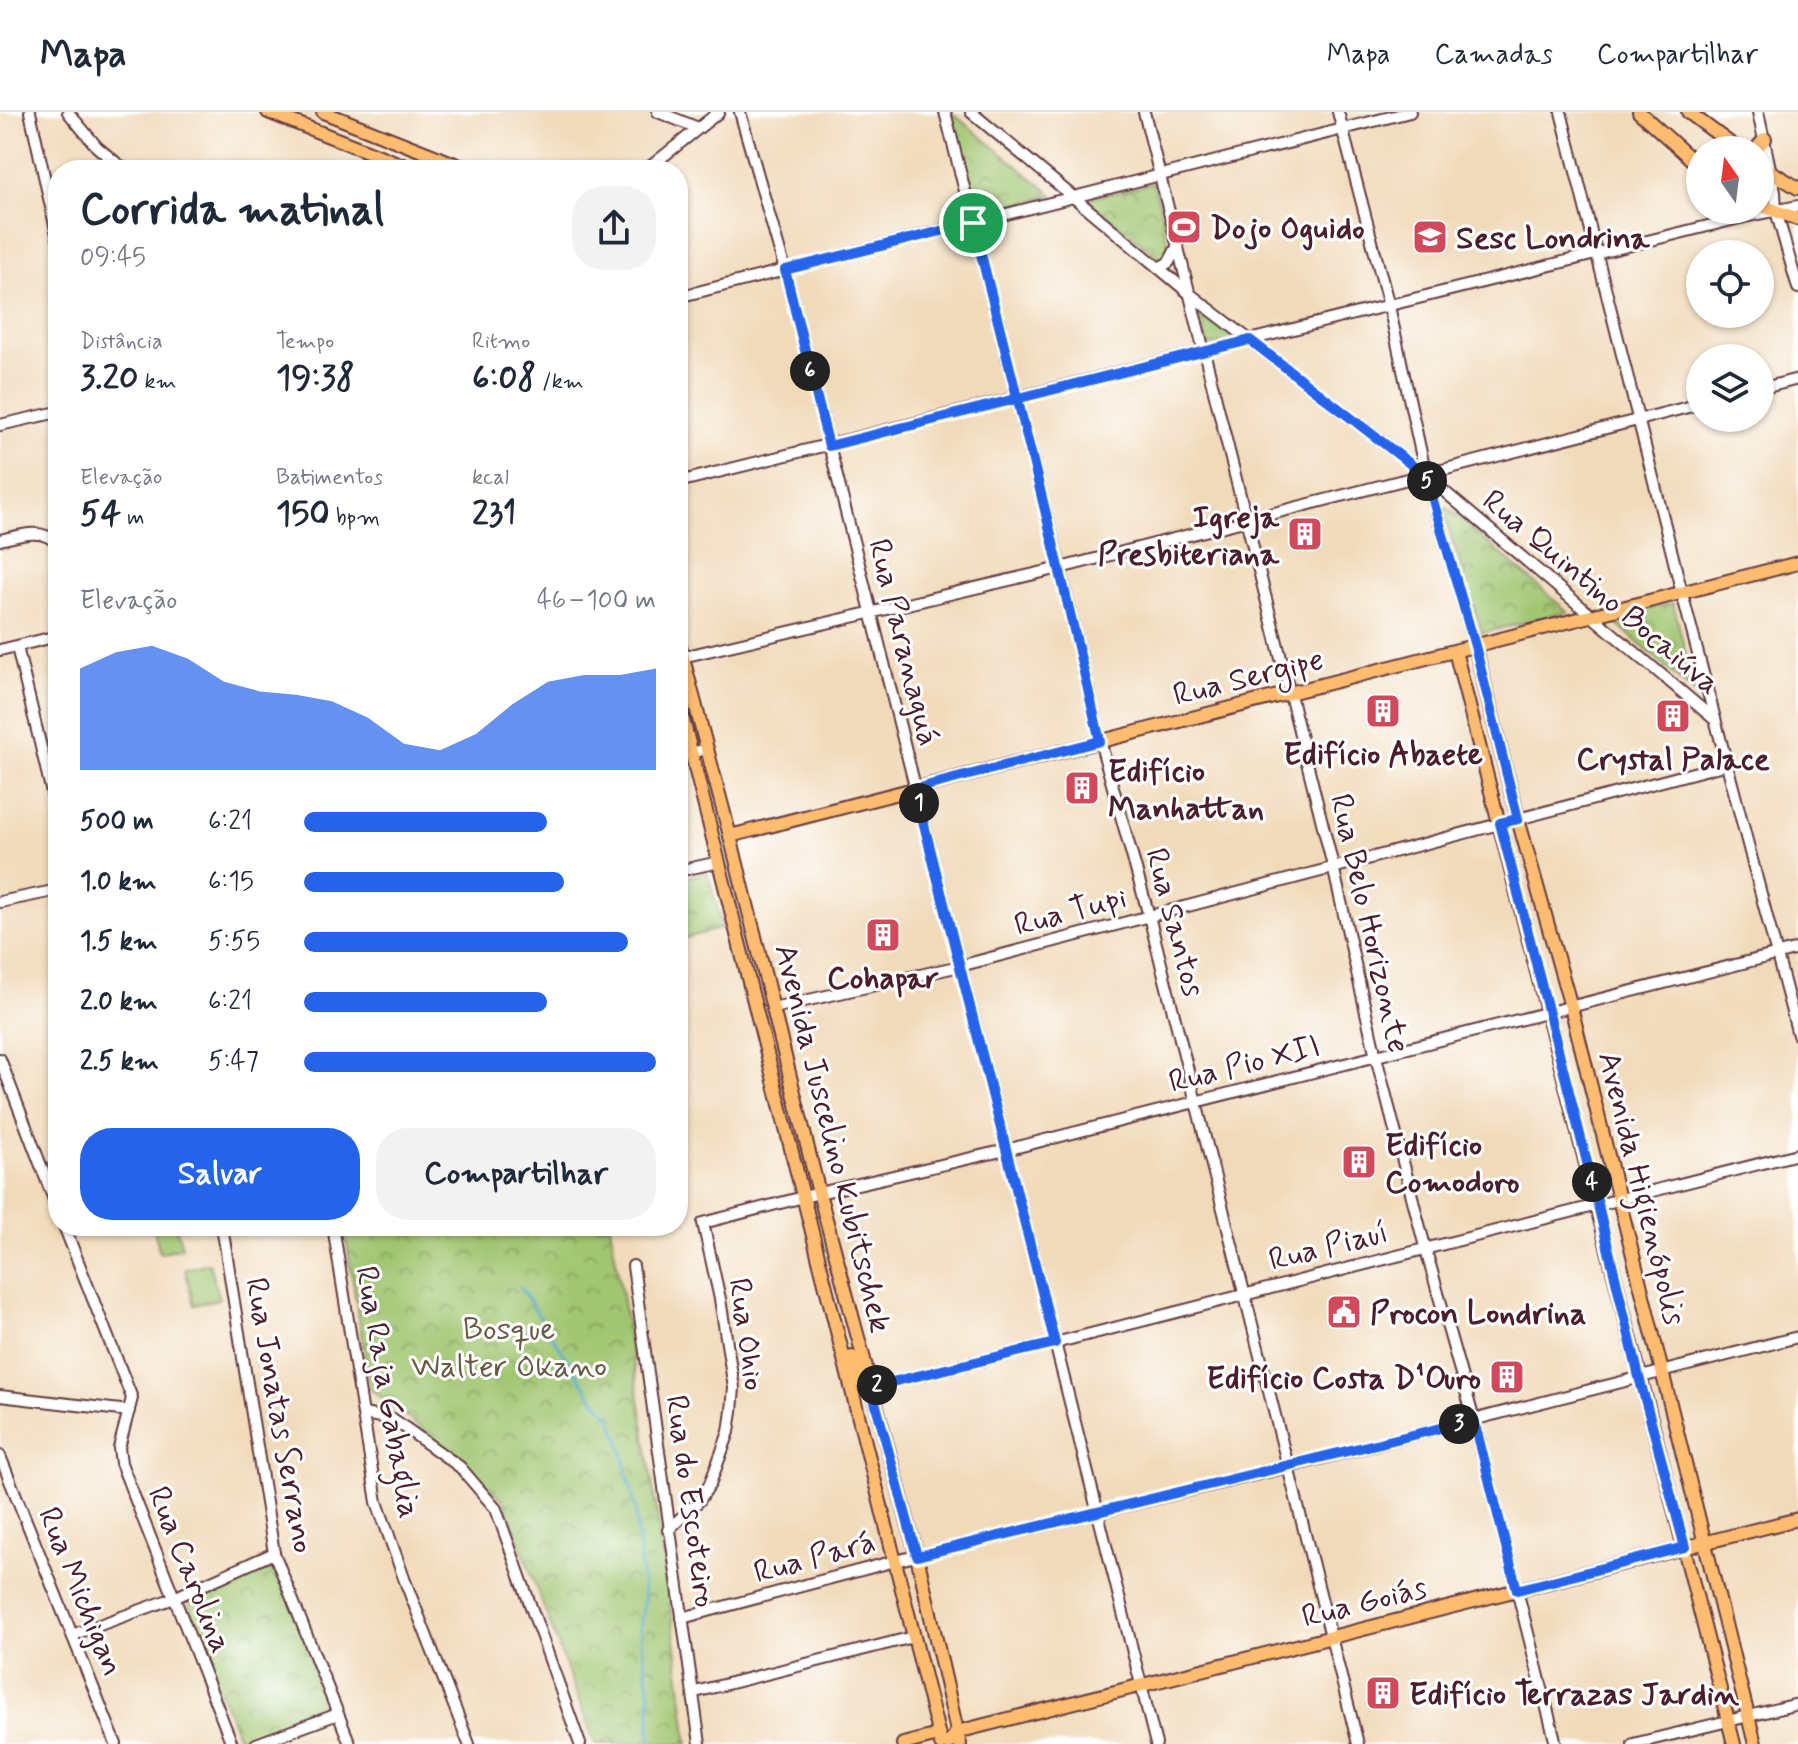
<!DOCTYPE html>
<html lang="pt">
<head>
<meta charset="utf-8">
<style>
	body { margin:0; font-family:Mynerve,sans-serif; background:#f2f2f3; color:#1f2937; height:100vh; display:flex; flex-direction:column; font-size:30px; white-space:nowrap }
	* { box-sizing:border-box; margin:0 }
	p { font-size:26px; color:#747a83 }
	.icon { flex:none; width:44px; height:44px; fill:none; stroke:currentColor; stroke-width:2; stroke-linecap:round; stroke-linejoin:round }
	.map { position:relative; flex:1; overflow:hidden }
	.sheet { position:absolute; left:48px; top:48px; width:640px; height:1076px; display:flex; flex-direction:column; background:#fff; border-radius:32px; box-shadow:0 2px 6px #0004 }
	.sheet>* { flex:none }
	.needle { width:52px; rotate:346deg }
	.controls { position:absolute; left:1686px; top:24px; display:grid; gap:16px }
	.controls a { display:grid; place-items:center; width:88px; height:88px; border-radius:50%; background:#fff; box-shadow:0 2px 6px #0004; font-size:40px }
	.pin { position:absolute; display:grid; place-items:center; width:68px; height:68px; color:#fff; margin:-34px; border:4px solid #fff; border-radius:50%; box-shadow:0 2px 8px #0007 }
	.km { position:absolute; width:40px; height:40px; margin:-20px; border-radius:50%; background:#222; color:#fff; font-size:22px; line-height:40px; text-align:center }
	.round { display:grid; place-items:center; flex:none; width:84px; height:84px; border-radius:32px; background:#f2f2f3 }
	.overview { display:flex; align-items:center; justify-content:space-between; height:136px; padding:0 32px }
	h1 { font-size:44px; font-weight:700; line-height:60px }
	.figures { display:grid; grid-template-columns:repeat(3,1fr); gap:12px; height:136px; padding:8px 32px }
	.figures div { display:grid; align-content:center }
	.figures b { font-size:34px; font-weight:700 }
	.figures small { font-size:22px; font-weight:400 }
	.figures p { font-size:22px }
	.chart { height:224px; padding:16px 32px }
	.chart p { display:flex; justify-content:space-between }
	.chart svg { width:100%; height:144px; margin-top:8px; fill:#2563eb; opacity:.7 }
	.primary-button { display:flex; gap:16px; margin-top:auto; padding:16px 32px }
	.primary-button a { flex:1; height:92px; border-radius:32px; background:#2563eb; color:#fff; font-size:32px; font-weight:700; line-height:92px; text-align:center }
	.primary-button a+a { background:#f2f2f3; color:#1f2937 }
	ul { padding:0 32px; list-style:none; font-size:26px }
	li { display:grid; grid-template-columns:128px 96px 1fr; align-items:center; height:60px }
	li i { height:20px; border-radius:10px; background:#2563eb }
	header { display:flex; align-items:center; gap:48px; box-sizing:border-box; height:112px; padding:0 40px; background:#fff; border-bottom:2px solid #e0e1e3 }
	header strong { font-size:38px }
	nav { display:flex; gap:44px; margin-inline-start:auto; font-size:28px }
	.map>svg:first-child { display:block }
	.grass { fill:url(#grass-tufts); stroke:#76724e; stroke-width:2 }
	.park { fill:url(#park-crowns); stroke:#76724e; stroke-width:2 }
	.garden { fill:#a1c671; stroke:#76724e; stroke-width:2 }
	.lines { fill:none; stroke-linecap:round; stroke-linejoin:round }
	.stream { stroke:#49a8c8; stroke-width:3 }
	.minor-casing { stroke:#633b40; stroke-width:14 }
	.major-casing { stroke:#633b40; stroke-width:16 }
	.minor { stroke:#fff; stroke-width:10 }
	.major { stroke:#fdbc6f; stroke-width:12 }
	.route-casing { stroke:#fff; stroke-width:16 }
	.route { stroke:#2563eb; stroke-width:10 }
	.labels { text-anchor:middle; stroke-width:6; stroke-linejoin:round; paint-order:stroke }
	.poi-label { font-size:32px; font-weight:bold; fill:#4a1f2b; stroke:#fff; text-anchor:start }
	.street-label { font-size:32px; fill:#4a1f2b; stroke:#fff }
	.park-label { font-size:32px; fill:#685944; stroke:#fff }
</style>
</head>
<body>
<header>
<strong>Mapa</strong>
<nav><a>Mapa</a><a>Camadas</a><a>Compartilhar</a></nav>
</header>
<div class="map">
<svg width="1798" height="1632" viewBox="0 0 1798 1632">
	<defs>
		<pattern id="grass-tufts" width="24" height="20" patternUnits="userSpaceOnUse" patternTransform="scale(2)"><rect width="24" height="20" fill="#a1c671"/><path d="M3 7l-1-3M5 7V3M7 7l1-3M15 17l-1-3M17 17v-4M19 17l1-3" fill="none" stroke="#85a05d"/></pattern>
		<pattern id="park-crowns" width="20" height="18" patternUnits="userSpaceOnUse" patternTransform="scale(2)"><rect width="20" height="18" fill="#a1c671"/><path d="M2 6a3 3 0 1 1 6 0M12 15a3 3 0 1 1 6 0" fill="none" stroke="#85a05d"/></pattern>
	</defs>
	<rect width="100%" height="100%" fill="#fff"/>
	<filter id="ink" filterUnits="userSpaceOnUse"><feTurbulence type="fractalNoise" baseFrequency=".0125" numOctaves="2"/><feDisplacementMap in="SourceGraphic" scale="16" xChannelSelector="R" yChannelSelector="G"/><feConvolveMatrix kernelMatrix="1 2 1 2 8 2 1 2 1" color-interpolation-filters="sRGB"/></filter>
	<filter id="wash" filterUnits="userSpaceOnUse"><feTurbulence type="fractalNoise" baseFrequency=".006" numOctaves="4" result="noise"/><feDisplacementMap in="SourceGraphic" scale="32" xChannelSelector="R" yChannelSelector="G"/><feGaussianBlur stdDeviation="1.8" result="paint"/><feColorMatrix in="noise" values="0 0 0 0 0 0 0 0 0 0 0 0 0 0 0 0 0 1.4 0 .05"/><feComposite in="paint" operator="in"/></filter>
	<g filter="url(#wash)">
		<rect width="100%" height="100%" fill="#f1daba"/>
		<polygon class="grass" points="1196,191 1240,229 1208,234"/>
		<g class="park">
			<polygon points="951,0 1053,83 977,105"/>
			<polygon points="1154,71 1170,140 1163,148 1086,87"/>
			<polygon points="1440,389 1568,500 1482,521"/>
			<polygon points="1673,491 1696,582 1610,506"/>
			<polygon points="707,760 723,816 678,828 678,767"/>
			<path d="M344,1114H610C640,1286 668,1458 688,1632H595L504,1389L423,1318L370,1277Z"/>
			<polygon points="266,1456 281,1464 329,1586 328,1595 324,1601 252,1627 243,1627 237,1623 189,1500 190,1489"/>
		</g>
		<g class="garden">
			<polygon points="153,1114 176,1114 182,1135 160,1141"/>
			<polygon points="209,1151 219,1187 194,1193 185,1157"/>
		</g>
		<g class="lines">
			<polyline class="stream" points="520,1175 590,1282 611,1305 621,1333 635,1394 644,1487 640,1518 650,1582 650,1632"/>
		</g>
	</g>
	<g filter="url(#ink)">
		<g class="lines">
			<defs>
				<g id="minor">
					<polyline points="30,0 58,127"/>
					<polyline points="68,0 97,35 125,58"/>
					<polyline points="658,0 698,16"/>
					<polyline points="740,0 785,158 1156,1632"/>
					<polyline points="945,0 1060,456 1100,629 1149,804 1358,1632"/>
					<polyline points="971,0 1190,182 1426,364 1714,607"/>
					<polyline points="1144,0 1333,754 1376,945 1425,1135 1474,1308 1556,1632"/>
					<polyline points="1338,0 1389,194 1426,364 1475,534"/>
					<polyline points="1561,0 1682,481 1798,923"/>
					<polyline points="1758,0 1775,80 1776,99 1798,176"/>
					<polyline points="646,58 719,0"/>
					<polyline points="1159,156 1169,150 1177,135"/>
					<polyline points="678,185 1410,0"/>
					<polyline points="1760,277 1798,267"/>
					<polyline points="0,313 58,300"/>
					<polyline points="678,370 1744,105 1798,94"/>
					<path d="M0,428C21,423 42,415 58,432"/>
					<polyline points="17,535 58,706"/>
					<polyline points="0,538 58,524"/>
					<polyline points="678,546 1060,456 1700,292"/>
					<polyline points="678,644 707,637"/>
					<polyline points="678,759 719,750"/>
					<polyline points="0,790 58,778"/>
					<polyline points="773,896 960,854 1727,652"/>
					<polyline points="0,947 58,1098"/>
					<polyline points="64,1114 132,1286 119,1336 121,1351 232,1632"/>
					<polyline points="222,1114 274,1441 350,1632"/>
					<polyline points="333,1114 377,1390 405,1469 469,1632"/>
					<polyline points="633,1154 700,1632"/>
					<polyline points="871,1275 1055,1231 1798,1042"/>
					<polyline points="0,1284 129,1299"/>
					<polyline points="363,1302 393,1307 460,1355 496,1397 580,1632"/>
					<polyline points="0,1344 116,1632"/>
					<polyline points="668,1418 699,1389 710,1372 729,1320 732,1299 734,1276 720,1187 703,1111 819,1081 1006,1038 1798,837"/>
					<polyline points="682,1506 895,1449 1288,1355 1798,1225"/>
					<polyline points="72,1523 174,1486 274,1441"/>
					<polyline points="695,1580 913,1525"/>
					<polyline points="256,1632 338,1602"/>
					<polyline points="1633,1632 1798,1592"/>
				</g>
				<g id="major">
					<polyline points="268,0 415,58"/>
					<polyline points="323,0 470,58"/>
					<polyline points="1639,0 1700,55"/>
					<polyline points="1688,0 1739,38"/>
					<polyline points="1755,38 1765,27"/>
					<polyline points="1760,53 1798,76"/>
					<polyline points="1760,93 1798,107"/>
					<polyline points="678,527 730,724 819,1081 917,1444 960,1632"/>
					<polyline points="1475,534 1518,707 1571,895 1755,1632"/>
					<polyline points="1455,539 1734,1632"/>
					<polyline points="678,588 941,1632"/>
					<polyline points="730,724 1798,451"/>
					<polyline points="852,1245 861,1270 871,1275"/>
					<polyline points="903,1632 938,1623"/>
					<polyline points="948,1632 957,1620 1798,1407"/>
				</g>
			</defs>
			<use href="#minor" class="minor-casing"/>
			<use href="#major" class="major-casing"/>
			<use href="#minor" class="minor"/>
			<use href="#major" class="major"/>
		</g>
	</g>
	<g class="lines" filter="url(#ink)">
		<defs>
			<path id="route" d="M973,111C1017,283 1060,455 1100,629L915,677L1055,1231L871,1275L917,1444L1474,1308L1517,1478L1685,1435L1639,1265L1598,1093L1500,711L1518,707L1475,534L1426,364L1250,228L829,334L785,158L973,111"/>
		</defs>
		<use href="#route" class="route-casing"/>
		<use href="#route" class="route"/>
	</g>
	<defs>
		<symbol id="stadium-square" viewBox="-11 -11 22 22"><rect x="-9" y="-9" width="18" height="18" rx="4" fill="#d1495b" stroke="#fff"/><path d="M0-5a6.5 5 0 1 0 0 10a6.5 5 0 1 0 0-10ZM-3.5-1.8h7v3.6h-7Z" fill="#fff"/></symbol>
		<symbol id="university-square" viewBox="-11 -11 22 22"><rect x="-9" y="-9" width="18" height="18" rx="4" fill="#d1495b" stroke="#fff"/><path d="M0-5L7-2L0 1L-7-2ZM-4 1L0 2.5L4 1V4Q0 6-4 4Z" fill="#fff"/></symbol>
		<symbol id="building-square" viewBox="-11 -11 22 22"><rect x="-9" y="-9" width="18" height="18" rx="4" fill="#d1495b" stroke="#fff"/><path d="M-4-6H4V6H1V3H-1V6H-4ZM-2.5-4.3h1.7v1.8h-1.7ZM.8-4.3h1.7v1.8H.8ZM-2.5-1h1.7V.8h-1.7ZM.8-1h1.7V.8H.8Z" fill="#fff"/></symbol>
		<symbol id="civic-square" viewBox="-11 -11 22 22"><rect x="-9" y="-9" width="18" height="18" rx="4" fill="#d1495b" stroke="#fff"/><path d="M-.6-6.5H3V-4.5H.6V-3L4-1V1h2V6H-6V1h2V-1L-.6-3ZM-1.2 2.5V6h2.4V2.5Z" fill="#fff"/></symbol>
	</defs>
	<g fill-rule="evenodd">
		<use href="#stadium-square" x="1164" y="95" width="40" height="40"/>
		<use href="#university-square" x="1410" y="105" width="40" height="40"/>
		<use href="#building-square" x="1285" y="402" width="40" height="40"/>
		<use href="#building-square" x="1363" y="579" width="40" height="40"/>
		<use href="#building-square" x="1653" y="584" width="40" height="40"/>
		<use href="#building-square" x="1062" y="656" width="40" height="40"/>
		<use href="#building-square" x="863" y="803" width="40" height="40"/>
		<use href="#building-square" x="1339" y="1030" width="40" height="40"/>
		<use href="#civic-square" x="1324" y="1180" width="40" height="40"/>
		<use href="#building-square" x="1487" y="1245" width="40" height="40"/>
		<use href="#building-square" x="1363" y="1561" width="40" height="40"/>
	</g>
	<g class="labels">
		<g class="poi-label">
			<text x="1210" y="126">Dojo Oguido</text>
			<text x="1456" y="136">Sesc Londrina</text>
			<text x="1279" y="415" text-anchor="end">Igreja<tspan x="1279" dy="37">Presbiteriana</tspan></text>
			<text x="1383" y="652" text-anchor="middle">Edifício Abaete</text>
			<text x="1673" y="657" text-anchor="middle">Crystal Palace</text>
			<text x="1108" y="669">Edifício<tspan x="1108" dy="37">Manhattan</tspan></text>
			<text x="883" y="876" text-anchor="middle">Cohapar</text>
			<text x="1385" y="1043">Edifício<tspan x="1385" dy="37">Comodoro</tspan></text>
			<text x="1370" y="1211">Procon Londrina</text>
			<text x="1481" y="1276" text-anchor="end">Edifício Costa D¹Ouro</text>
			<text x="1409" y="1592">Edifício Terrazas Jardin</text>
		</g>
		<g class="street-label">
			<text transform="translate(1602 479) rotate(40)" y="11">Rua Quintino Bocaiúva</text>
			<text transform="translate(905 530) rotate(76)" y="11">Rua Paranaguá</text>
			<text transform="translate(1248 564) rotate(-14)" y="11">Rua Sergipe</text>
			<text transform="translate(1070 798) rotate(-15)" y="11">Rua Tupi</text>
			<text transform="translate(1176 810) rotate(75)" y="11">Rua Santos</text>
			<text transform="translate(1371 811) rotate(77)" y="11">Rua Belo Horizonte</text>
			<text transform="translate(1244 951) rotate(-14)" y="11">Rua Pio XII</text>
			<text transform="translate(834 1026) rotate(76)" y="11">Avenida Juscelino Kubitschek</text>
			<text transform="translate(1643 1076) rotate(76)" y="11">Avenida Higienópolis</text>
			<text transform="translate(1328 1133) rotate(-14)" y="11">Rua Piauí</text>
			<text transform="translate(748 1222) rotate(82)" y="11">Rua Ohio</text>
			<text transform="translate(389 1280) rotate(80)" y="11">Rua Raja Gabaglia</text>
			<text transform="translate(281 1303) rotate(80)" y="11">Rua Jonatas Serrano</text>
			<text transform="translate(692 1389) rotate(82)" y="11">Rua do Escoteiro</text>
			<text transform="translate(814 1444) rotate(-15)" y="11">Rua Pará</text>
			<text transform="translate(191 1457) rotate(68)" y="11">Rua Carolina</text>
			<text transform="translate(82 1479) rotate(68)" y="11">Rua Michigan</text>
			<text transform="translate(1364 1489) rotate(-14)" y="11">Rua Goiás</text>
		</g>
		<g class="park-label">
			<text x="509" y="1227">Bosque<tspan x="509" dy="37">Walter Okano</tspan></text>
		</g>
	</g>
</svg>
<div class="controls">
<a><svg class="needle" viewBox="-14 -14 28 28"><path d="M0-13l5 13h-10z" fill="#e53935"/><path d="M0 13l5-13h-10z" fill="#747a83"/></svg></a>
<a><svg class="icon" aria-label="locate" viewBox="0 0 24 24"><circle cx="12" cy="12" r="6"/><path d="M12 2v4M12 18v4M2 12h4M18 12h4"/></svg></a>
<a><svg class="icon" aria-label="layers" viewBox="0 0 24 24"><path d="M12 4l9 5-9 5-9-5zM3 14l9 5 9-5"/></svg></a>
</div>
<div class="pin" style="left:973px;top:111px;background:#1e9e55"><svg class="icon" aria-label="arrive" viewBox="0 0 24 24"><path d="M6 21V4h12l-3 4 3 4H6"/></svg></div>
<b class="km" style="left:919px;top:691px">1</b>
<b class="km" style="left:877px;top:1273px">2</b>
<b class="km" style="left:1459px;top:1312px">3</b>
<b class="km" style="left:1592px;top:1070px">4</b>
<b class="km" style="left:1427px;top:369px">5</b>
<b class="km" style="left:810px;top:259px">6</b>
<section class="sheet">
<div class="overview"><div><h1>Corrida matinal</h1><p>09:45</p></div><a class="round"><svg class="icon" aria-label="share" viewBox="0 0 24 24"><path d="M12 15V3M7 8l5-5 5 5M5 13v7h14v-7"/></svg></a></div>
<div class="figures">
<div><p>Distância</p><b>3.20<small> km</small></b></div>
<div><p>Tempo</p><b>19:38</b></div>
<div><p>Ritmo</p><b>6:08<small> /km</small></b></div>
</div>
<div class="figures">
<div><p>Elevação</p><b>54<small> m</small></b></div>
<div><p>Batimentos</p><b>150<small> bpm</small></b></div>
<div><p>kcal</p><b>231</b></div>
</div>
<div class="chart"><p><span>Elevação</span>46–100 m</p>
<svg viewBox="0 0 160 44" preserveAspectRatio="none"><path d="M0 44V13L10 8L20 6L30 10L40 17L50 20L60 21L70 23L80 28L90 36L100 38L110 33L120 24L130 17L140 15L150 15L160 13V44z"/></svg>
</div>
<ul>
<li><b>500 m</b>6:21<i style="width:69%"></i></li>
<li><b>1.0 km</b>6:15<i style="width:74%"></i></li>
<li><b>1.5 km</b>5:55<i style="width:92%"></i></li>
<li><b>2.0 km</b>6:21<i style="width:69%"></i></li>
<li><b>2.5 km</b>5:47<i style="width:100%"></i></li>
</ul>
<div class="primary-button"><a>Salvar</a><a>Compartilhar</a></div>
</section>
</div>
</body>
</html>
